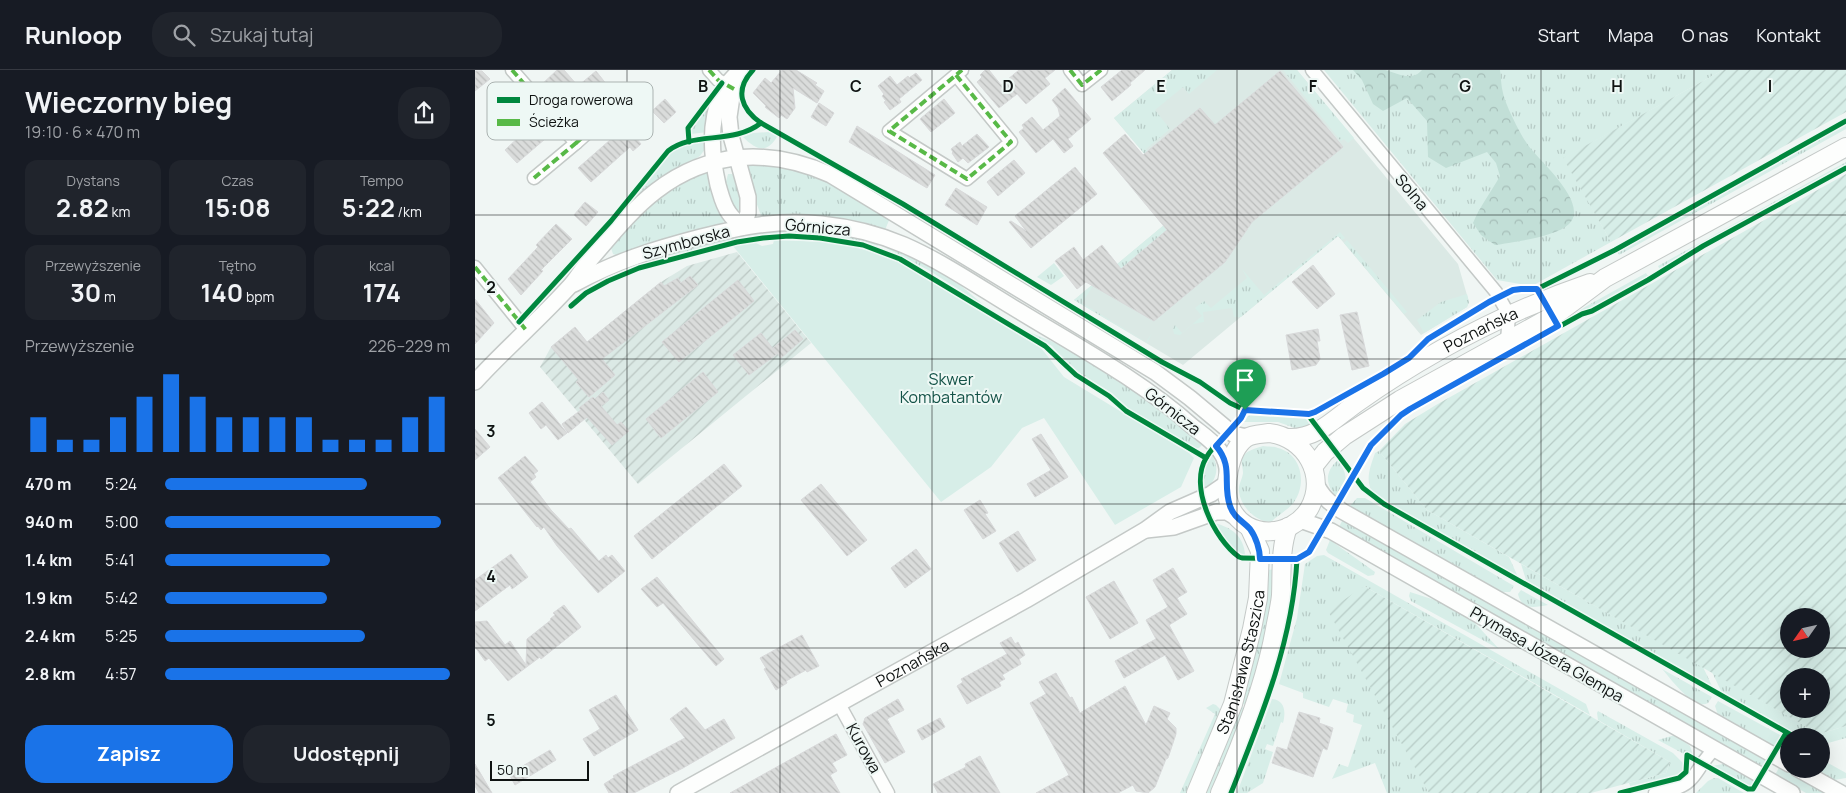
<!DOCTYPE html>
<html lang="pl">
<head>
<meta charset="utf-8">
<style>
	body { margin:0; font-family:Manrope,sans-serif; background:#20242c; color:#f1f3f6; height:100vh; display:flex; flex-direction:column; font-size:19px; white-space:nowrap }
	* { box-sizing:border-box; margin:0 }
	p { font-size:16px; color:#9ea1a6 }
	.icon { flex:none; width:28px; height:28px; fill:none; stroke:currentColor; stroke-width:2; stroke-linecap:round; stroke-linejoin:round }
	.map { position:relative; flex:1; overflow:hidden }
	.sheet { display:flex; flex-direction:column; background:#171b24; width:475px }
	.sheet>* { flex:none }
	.needle { width:32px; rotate:236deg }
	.tools { position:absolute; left:1305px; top:538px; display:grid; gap:10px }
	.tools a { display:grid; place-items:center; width:50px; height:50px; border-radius:50%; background:#171b24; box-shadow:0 5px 20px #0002; font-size:25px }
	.scale { position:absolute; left:15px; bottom:12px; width:99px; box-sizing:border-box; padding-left:5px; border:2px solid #0f1312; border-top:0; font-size:14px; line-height:18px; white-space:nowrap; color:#0f1312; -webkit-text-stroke:4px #eef8f5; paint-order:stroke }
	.pin { position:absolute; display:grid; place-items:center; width:42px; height:42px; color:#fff; margin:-51px -21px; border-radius:50% 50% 50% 0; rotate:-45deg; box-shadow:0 0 5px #0007 }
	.pin .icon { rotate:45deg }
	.round { display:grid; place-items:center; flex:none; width:52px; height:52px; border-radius:20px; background:#20242c }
	.summary { display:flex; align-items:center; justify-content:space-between; height:85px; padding:0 25px }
	h1 { font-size:28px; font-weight:700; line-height:38px }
	.metrics { display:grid; grid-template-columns:repeat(3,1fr); gap:8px; height:85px; padding:5px 25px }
	.metrics div { display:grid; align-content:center; border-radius:12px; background:#20242c; text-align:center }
	.metrics b { font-size:25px; font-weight:700 }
	.metrics small { font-size:14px; font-weight:400 }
	.metrics p { font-size:14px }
	.chart { height:140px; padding:10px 25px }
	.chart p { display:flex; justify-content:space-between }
	.chart svg { width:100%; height:90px; margin-top:5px; stroke:#1a73e8; stroke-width:6 }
	.cta { display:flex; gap:10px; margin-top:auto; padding:10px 25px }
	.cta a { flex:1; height:58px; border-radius:20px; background:#1a73e8; color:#fff; font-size:20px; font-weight:700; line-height:58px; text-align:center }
	.cta a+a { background:#20242c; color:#f1f3f6 }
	ul { padding:0 25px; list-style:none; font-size:16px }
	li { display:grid; grid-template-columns:80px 60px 1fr; align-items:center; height:38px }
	li i { height:12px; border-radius:6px; background:#1a73e8 }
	header { display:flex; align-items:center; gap:30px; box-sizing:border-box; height:70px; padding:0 25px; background:#171b24; border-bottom:1px solid #363941 }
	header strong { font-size:24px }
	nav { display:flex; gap:28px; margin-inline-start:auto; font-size:18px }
	.search { width:350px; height:45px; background:#20242c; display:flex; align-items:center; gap:12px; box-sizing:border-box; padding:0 18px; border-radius:20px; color:#9ea1a6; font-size:19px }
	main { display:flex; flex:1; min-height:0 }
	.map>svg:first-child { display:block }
	.built { fill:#dbe9e5 }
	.industrial { fill:url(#industrial-furrows) }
	.grass { fill:url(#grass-tufts) }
	.forest { fill:url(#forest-crowns) }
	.park { fill:#d7eee8 }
	.garden { fill:url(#garden-furrows); fill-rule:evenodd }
	.building { fill:url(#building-back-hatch); stroke:#d8d9da }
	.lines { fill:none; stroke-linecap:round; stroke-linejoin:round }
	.minor-casing { stroke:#c4c9c7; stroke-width:15 }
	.tertiary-casing { stroke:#c4c9c7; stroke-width:18 }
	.secondary-casing { stroke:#c4c9c7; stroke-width:20 }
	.minor { stroke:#fdfefd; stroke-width:12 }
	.tertiary { stroke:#fdfefd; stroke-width:15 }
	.secondary { stroke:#fdfefd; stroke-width:18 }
	.quiet { stroke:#58b947; stroke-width:4; stroke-dasharray:8 4; stroke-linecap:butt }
	.cycleway-casing { stroke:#eef8f5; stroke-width:8 }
	.cycleway { stroke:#00873e; stroke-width:5 }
	.route-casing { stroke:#fff; stroke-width:10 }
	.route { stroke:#1a73e8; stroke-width:6 }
	.grid { fill:none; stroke:#0f1312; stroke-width:1; stroke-opacity:0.55 }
	.labels { text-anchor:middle; stroke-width:4; stroke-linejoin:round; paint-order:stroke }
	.street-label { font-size:16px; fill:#0f1312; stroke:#eef8f5 }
	.park-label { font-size:16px; fill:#135247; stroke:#eef8f5 }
	.key { fill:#eef8f5; stroke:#abb3b1; stroke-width:1 }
	.key-label { font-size:14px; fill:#0f1312 }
	.grid-label { font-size:16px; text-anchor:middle; font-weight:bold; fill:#0f1312; stroke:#eef8f5; stroke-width:4; stroke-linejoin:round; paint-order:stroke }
</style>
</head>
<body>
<header>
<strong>Runloop</strong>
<div class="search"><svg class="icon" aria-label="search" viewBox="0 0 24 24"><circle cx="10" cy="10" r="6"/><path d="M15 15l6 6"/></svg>Szukaj tutaj</div>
<nav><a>Start</a><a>Mapa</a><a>O nas</a><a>Kontakt</a></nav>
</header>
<main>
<section class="sheet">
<div class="summary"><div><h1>Wieczorny bieg</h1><p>19:10 · 6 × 470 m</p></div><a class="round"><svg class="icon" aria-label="share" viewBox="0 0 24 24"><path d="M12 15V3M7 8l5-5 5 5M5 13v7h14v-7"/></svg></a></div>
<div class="metrics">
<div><p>Dystans</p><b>2.82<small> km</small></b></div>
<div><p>Czas</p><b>15:08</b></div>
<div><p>Tempo</p><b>5:22<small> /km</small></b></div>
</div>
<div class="metrics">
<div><p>Przewyższenie</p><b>30<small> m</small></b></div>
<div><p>Tętno</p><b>140<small> bpm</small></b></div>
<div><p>kcal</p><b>174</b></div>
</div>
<div class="chart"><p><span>Przewyższenie</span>226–229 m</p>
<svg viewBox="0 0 160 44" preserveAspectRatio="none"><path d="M5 44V27M15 44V38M25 44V38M35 44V27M45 44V17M55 44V6M65 44V17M75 44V27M85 44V27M95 44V27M105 44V27M115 44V38M125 44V38M135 44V38M145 44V27M155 44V17"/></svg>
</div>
<ul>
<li><b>470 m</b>5:24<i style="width:71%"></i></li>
<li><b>940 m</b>5:00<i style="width:97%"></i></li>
<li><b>1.4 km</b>5:41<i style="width:58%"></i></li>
<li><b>1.9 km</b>5:42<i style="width:57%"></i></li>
<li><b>2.4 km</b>5:25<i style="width:70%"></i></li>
<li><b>2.8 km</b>4:57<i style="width:100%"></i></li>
</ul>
<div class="cta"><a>Zapisz</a><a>Udostępnij</a></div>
</section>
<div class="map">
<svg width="1371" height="723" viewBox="0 0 1371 723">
	<defs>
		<pattern id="industrial-furrows" width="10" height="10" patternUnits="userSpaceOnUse" patternTransform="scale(1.25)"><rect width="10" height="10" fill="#dbe9e5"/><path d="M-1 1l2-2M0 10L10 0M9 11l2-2" fill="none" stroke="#bbc7c3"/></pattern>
		<pattern id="grass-tufts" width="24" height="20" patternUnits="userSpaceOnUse" patternTransform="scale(1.25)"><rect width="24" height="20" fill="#d7eee8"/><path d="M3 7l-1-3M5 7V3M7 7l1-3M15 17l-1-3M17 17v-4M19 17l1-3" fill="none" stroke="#b7cbc6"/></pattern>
		<pattern id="forest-crowns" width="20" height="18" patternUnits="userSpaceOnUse" patternTransform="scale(1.25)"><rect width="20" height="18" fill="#c2dfd7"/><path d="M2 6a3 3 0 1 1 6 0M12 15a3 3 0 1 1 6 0" fill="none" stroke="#a6beb8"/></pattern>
		<pattern id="garden-furrows" width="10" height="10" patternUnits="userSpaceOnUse" patternTransform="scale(1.25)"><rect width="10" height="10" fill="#d7eee8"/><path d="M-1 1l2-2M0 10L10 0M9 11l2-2" fill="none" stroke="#b7cbc6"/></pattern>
		<pattern id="building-back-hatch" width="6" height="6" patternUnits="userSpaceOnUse" patternTransform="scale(1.25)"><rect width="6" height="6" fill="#dadcdb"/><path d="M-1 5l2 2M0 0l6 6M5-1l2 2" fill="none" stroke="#babcbb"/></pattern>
	</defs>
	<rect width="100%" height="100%" fill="#f0f6f4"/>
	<polygon class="built" points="697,0 822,0 983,194 994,232 992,237 946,265 863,166 708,295 599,230 713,135 639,48"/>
	<polygon class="industrial" points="262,182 336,273 163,414 65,297 76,277 100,257 112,272 186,212 212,196"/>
	<g class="grass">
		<polygon points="697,0 742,0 714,24 708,17 680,40 695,59 671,79 722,142 713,142 625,216 618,216 607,233 671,272 677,263 672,273 599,230 713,135 639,48"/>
		<polygon points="808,0 822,0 879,68 873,73 869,69 866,71"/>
		<polygon points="849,0 1248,0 1089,88 1136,172 1057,216 1022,210"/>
		<polygon points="240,26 233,62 216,64 215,60 217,55"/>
		<polygon points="1371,53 1371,59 1144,185 1142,180"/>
		<path d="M294,62L303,65C293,83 283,82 268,67L278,63Z"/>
		<polygon points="230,72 230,79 225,86 181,113 121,174 120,173 192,85 205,76"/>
		<polygon points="1371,92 1371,97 1185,200 1183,196"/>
		<path d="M272,94H298L344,107L415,148L410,160C368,149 331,144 288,147L285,143L269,98Z"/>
		<path d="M230,102L234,103L249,151L247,154L157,179L141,185L138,184L136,178C166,143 187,121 230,102Z"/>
		<path d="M253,104H257C264,111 270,133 265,142L260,141L249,119Z"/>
		<polygon points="317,159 363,163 405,173 403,176 381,170 318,162 274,166 159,195 131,207 104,223 146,198 180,187 273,162"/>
		<polygon points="865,162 870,168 867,170 863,166 766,247 759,247 757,238 728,242 729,252 718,254 705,265 699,264 698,259 700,255 707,263 727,246 720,238 729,231 736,238 772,208 767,199 789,225"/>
		<polygon points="872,170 932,242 929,244 869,173"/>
		<polygon points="412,176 447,191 484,214 511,237 455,201 411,178"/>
		<polygon points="579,193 589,206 576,215 562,207"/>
		<path d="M1171,203L1174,208C1152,220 1128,238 1103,242L1110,237Z"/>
		<polygon points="992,224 994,232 992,237 949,263 942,250 966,232"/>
		<path d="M551,261C613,283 678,330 727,375L724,378H719L647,335L637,323L595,297L577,276Z"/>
		<polygon points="776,345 830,348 836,356 820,358 803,352 768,352 771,347"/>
		<path d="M788,376C792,377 798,376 803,378C827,384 832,414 819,432C813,440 803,445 796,452C781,452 766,437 764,422C763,415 767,410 768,403C768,396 764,390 770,384C774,380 782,378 788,376Z"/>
		<path d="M904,381L952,440L1034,487L1043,507L938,447L898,422C889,411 896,395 900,383Z"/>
		<path d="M737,385C746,400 740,412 728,423C723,411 731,395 737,385Z"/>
		<path d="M863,390C874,407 872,411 863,428C850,416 849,402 863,390Z"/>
		<polygon points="882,428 890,428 1039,516 1035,522 1025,522 875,436"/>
		<polygon points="868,449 1293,690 1288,698 864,457"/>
		<path d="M739,453C757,457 769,467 770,485C761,484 742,462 739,453Z"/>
		<polygon points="855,470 900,502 899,505 893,506 853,483 851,480"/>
		<polygon points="849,485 1111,634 1115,645 889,516 932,681 954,723 912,723 900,693 857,709 864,694 873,697 887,655 878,652 879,645 871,642 873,634 858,629 854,637 828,628 828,623 804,614 822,548 830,494 842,486"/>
		<polygon points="1046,494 1228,597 1238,618 1051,510"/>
		<polygon points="800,499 798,533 791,571 771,635 765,633 792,500"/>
		<path d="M1046,520L1073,535C1060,537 1047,541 1043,524Z"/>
		<polygon points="935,522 963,531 999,552 1024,579 936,531 934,526"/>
		<path d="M1187,599L1237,627L1233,633C1219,641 1196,609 1187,599Z"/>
		<polygon points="1237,602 1344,664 1371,656 1371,668 1346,675 1346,666 1323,666 1247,623"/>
		<path d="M797,629C810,630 811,642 808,653L806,652L798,676L792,674L790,679L798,682L788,713L772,723H762Z"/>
		<polygon points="1243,631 1305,665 1305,668 1300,678 1243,645 1240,636"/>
		<polygon points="738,634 741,635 747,641 729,685 712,723 705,723 740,644 731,638"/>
		<polygon points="763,635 771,639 737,723 729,723"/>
		<polygon points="1123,641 1198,683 1209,694 1208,703 1201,708 1156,718 1154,713 1191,703 1195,692 1123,650 1122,643"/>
		<polygon points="1200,665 1215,676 1218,685 1209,684 1183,670"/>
		<polygon points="1346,689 1371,703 1371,708 1359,710 1338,699 1346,699"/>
		<polygon points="1248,694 1254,695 1281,711 1278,716 1274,717 1237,696"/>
		<polygon points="1305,696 1352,723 1331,723 1300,705"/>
		<polygon points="1239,708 1243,708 1269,723 1221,723 1233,711"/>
	</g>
	<path class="forest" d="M878,0C888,0 900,0 910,0C922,3 937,12 947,0H1025C1026,7 1026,16 1028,23C1030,34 1046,66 1053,75C1064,91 1115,133 1094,154C1081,167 1038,172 1020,175L1006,165L998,153C1005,136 1016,122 1025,106L1021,93L1012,82L971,98L953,87L952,51L932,28L908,41L898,34L887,10Z"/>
	<polygon class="park" points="299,170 350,172 376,176 413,186 566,278 589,307 714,383 719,388 706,417 640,455 569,348 547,358 516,397 466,432 258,176 279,172 287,176 298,174"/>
	<g class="garden">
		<polygon points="1248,0 1371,0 1371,42 1136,172 1088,88"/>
		<path d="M1371,104V656L1344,664L952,440L904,381L930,354L961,335ZM1346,546V579H1314V546ZM1346,606V639H1314V606Z"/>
		<polygon points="889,516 1195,692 1191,703 1116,723 954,723 853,541"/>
	</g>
	<g class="building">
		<polygon points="82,0 89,0 103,16 121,1 132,15 94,47 65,16"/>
		<polygon points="307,0 321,0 342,13 340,15 349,21 342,33 318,18 320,38 312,49 306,45 304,48 290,37 291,36 278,23 290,8 296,13"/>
		<polygon points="510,0 514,0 526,15 544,0 580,0 570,8 575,14 551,34 542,24 524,38 502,12 507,7 505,5"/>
		<polygon points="647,0 670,0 655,13 656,15 637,31 626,17"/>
		<polygon points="0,1 7,1 15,9 0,21"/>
		<polygon points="805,1 868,77 777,152 750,192 679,251 611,212 602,219 580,191 599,177 608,190 627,175 646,199 692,160 628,83 650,64 668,85 725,38 740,55"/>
		<polygon points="441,3 447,10 424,29 426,32 415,40 409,32 411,31 407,26 409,24 403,16 415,6 422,15 433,6 434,8"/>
		<polygon points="590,18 616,49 593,69 598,76 589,83 578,69 561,83 544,62 549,58 547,55 557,47 568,60 585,46 583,38 577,30"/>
		<polygon points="190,29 201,42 189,53 177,41"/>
		<polygon points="469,29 480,43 456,62 445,49"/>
		<polygon points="344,33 359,43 351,56 336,47"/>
		<polygon points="64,48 77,63 42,93 30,80"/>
		<polygon points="151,56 166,74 158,81 155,77 116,112 103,98"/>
		<polygon points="382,56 460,105 452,118 374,72"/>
		<polygon points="502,64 514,77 493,93 488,88 483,92 477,83 478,82 476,79 485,72 487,76"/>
		<polygon points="539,90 550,103 523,126 512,112"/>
		<polygon points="600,97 622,124 556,178 534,152 536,151 551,161 540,146"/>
		<polygon points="481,118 512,137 502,155 470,135"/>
		<polygon points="110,132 123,142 111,156 99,145"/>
		<polygon points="81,154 97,169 66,200 68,201 46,225 33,209 63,177 61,175"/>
		<polygon points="838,195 860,224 842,239 817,212"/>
		<polygon points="215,206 223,215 127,289 140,305 114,327 101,312 104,310 76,277 100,257 112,272 186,212 189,216 203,208 206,213"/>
		<polygon points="263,210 279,231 204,292 187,272"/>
		<polygon points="0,229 19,253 0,274"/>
		<polygon points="882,242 894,296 877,300 865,245"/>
		<polygon points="843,259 845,271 842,271 845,289 841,295 817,300 811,265"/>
		<polygon points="320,260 328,269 306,288 298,278"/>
		<polygon points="286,263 302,284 274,305 258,285"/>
		<polygon points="228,302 243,322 186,368 171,349"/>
		<polygon points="128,322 134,330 126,336 142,355 146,352 154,361 137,375 112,347 93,363 87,354 106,340 104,338 118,327 120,329"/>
		<polygon points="67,332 92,363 83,370 71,355 66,359 54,343"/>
		<polygon points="0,359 15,377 0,390"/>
		<polygon points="566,364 593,407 560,427 552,414 576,400 557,369"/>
		<polygon points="50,386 63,401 59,404 61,407 55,412 76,440 94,459 96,458 124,491 131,485 133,488 137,485 150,501 123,523 82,476 69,457 66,460 63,456 62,457 23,408"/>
		<polygon points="249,394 267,416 177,489 159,466"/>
		<polygon points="346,414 392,470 372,486 326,430"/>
		<polygon points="505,430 513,443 510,444 521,461 508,469 489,440"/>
		<polygon points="543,461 561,490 542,502 524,473"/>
		<polygon points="441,479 456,499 430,518 416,498"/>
		<polygon points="36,484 53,507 37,519 35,515 0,541 0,510"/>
		<polygon points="698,498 712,522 702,528 712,544 694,555 719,601 703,610 690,585 649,608 640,591 681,569 671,550 693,537 678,510"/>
		<polygon points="182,507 249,589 241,596 188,533 182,537 166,519"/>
		<polygon points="639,511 663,553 635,569 611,527"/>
		<polygon points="89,535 106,557 66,589 65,587 33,611 14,588 10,591 0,577 0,552 12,551 30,575 35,571 51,595 52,569 76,550 75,549 80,545 78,543"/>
		<polygon points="327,565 344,596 332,602 331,600 311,611 312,613 301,620 289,599 291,598 285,588"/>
		<polygon points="536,567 540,574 543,572 550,585 544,589 546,594 527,605 530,609 524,612 526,616 492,634 482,616 488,612 486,609 532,584 525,573"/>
		<polygon points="581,603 595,628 597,627 605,643 650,616 671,655 679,636 695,643 692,649 701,658 701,664 693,688 691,689 680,717 673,723 661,721 658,715 643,723 561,723 594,705 555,633 571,624 564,612"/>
		<polygon points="141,625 163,660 119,686 108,669 125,659 114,640"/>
		<polygon points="423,629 429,640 412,649 430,682 410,693 388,654 390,648"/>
		<polygon points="211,637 230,660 249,649 260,668 208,698 159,723 134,723 129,714 140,707 138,706 210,668 195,649"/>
		<polygon points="824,642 845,648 844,653 858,658 852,680 848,678 838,707 797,693 802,677 812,680"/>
		<polygon points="465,648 470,657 447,670 442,660"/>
		<polygon points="361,664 372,685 357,693 362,701 355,705 365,723 255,723"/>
		<polygon points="75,680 81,690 40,715 34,704"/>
		<polygon points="505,686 525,723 463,723 458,714 491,697 490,694"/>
		<polygon points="0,694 17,723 4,723 0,716"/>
	</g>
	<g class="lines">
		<defs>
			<g id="minor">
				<polyline points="37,0 101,73 59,108"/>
				<polyline points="234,0 243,10 259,19"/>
				<polyline points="595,0 607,15 626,0"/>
				<polyline points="837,0 1021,222 1034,245 1032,271"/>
				<polyline points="481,5 536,72 492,109 414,61 487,0"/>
				<polyline points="101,73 149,30"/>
				<polyline points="0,197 51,260"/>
				<polyline points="364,634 413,723"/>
				<path d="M1180,723C1193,720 1208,719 1217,708C1226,698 1228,689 1240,679"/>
			</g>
			<g id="tertiary">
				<path d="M265,0C258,8 250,14 246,24C234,54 236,84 243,115C246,125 248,135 254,143C258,149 263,153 268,157"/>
				<polyline points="260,6 254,47 256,66 273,127 273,143 268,157"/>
				<path d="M99,214C141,191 180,179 226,167C266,157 304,149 346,154C375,157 403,164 429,175C470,193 507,219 544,241C603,277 665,310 717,356C727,364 738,371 745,381C751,389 752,397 753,406"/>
				<path d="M0,312C30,279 64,250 94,217C102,209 107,198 115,190C135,167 156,140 181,121C234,80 296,78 356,105L680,302L715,328L758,364L772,367"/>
				<path d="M840,412C847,426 854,433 867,441L1314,694"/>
				<polyline points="825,450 856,461 1317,723"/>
				<polyline points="671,460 699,457 741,442 752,442 762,448"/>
				<polyline points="1323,699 1366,723"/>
				<path id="s1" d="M203,723L551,530L670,460L695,442L736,424L752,413"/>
			</g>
			<g id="secondary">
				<path d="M794,363C830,367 853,406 834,439C816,468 771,470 756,438C747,420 754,380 771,368C777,364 787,364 794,363Z"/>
				<path id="s2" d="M814,368C842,369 860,348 883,332C954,282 1033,241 1115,213"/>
				<polyline points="838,397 850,382 869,366 925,330 1083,243 1130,208 1371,77"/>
				<path id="s3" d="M721,723L758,634L777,559L783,528L785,481L775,459"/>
				<path d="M745,723C768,671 790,615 800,559C802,548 805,536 806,525C807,501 805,479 813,457"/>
			</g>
		</defs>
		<use href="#minor" class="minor-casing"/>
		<use href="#tertiary" class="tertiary-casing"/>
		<use href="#secondary" class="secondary-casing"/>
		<use href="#minor" class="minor"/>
		<use href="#tertiary" class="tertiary"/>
		<use href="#secondary" class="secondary"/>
		<g class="quiet">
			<polyline points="37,0 101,73 59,108"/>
			<polyline points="234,0 243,10 259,19"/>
			<polyline points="595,0 607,15 626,0"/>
			<polyline points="481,5 536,72 492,109 414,61 487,0"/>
			<polyline points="101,73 149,30"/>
			<polyline points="0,197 51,260"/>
		</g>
		<defs>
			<g id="cycleway">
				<path d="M278,0C259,20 266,39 286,53L428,134L687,292L725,312L755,333L770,340"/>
				<polyline points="214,72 213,58 247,13"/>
				<polyline points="96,236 111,223 133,211 164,198 262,172 288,168 314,166 345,168 388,175 425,189 570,276 601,305 634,326 651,341 731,388"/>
				<path d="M44,252L136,151L193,81C218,61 258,75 286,53"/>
				<path d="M770,340L834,344L836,349L879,406L838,477L825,489L767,488L764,487C739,469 714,417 731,388C741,370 760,358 770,340Z"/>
				<polyline points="834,344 858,332 908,304 933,288 953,269 1014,232 1038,220 1062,219 1140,180 1371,51"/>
				<polyline points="1318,666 909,434 888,418 879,406 896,375 910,360 931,341 1107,244 1117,241 1173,210 1228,176 1371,98"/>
				<path d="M756,723C786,648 818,571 822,489"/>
				<polyline points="1145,723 1204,708 1211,702 1212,685 1273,719 1278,719 1311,663"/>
			</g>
		</defs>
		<use href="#cycleway" class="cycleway-casing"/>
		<use href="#cycleway" class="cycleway"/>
	</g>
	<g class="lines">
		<defs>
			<path id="route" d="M1046,219H1062L1083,256L935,339L926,345L896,375L834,482L822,489H785C785,480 781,467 775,459C768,451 759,448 755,436C747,413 759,397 741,376L766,348L770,340L834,344L840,342L908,304L934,288L953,269L1014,232L1038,220Z"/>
		</defs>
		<use href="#route" class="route-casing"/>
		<use href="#route" class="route"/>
	</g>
	<path class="grid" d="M152,0V723M305,0V723M457,0V723M609,0V723M762,0V723M914,0V723M1066,0V723M1219,0V723M0,145H1371M0,289H1371M0,434H1371M0,578H1314M1346,578H1371"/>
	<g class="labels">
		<g class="street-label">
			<text transform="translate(937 122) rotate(50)" y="6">Solna</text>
			<text transform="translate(343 157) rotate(5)" y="6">Górnicza</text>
			<text transform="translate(211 172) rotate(-15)" y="6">Szymborska</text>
			<text dy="6" stroke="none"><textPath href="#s2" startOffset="222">Poznańska</textPath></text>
			<text transform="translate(698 341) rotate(38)" y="6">Górnicza</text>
			<text transform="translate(1072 584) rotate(30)" y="6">Prymasa Józefa Glempa</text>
			<text dy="6" stroke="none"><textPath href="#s3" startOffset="139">Stanisława Staszica</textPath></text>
			<text dy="6" stroke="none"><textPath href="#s1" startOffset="268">Poznańska</textPath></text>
			<text transform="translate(389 678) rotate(61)" y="6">Kurowa</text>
		</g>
		<g class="park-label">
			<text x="476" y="315">Skwer<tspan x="476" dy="18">Kombatantów</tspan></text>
		</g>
	</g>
	<rect x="12" y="12" width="166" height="58" rx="8" class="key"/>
	<rect x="22" y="27" width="23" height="6" fill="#00873e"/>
	<rect x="22" y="49" width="23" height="7" fill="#58b947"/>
	<g class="key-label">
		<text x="54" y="35">Droga rowerowa</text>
		<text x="54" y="57">Ścieżka</text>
	</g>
	<g class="grid-label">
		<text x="228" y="22">B</text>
		<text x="381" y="22">C</text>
		<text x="533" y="22">D</text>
		<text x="686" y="22">E</text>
		<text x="838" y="22">F</text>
		<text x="990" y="22">G</text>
		<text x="1142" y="22">H</text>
		<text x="1295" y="22">I</text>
		<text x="16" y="223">2</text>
		<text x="16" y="367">3</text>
		<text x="16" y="512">4</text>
		<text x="16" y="656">5</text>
	</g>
</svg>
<div class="tools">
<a><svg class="needle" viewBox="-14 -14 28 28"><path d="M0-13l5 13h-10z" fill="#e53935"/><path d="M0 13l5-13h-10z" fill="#9ea1a6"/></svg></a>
<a>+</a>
<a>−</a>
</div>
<div class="scale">50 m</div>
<div class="pin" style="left:770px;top:340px;background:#1e9e55"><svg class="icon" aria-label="arrive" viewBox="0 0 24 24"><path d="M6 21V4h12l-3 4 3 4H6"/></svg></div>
</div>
</main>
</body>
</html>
